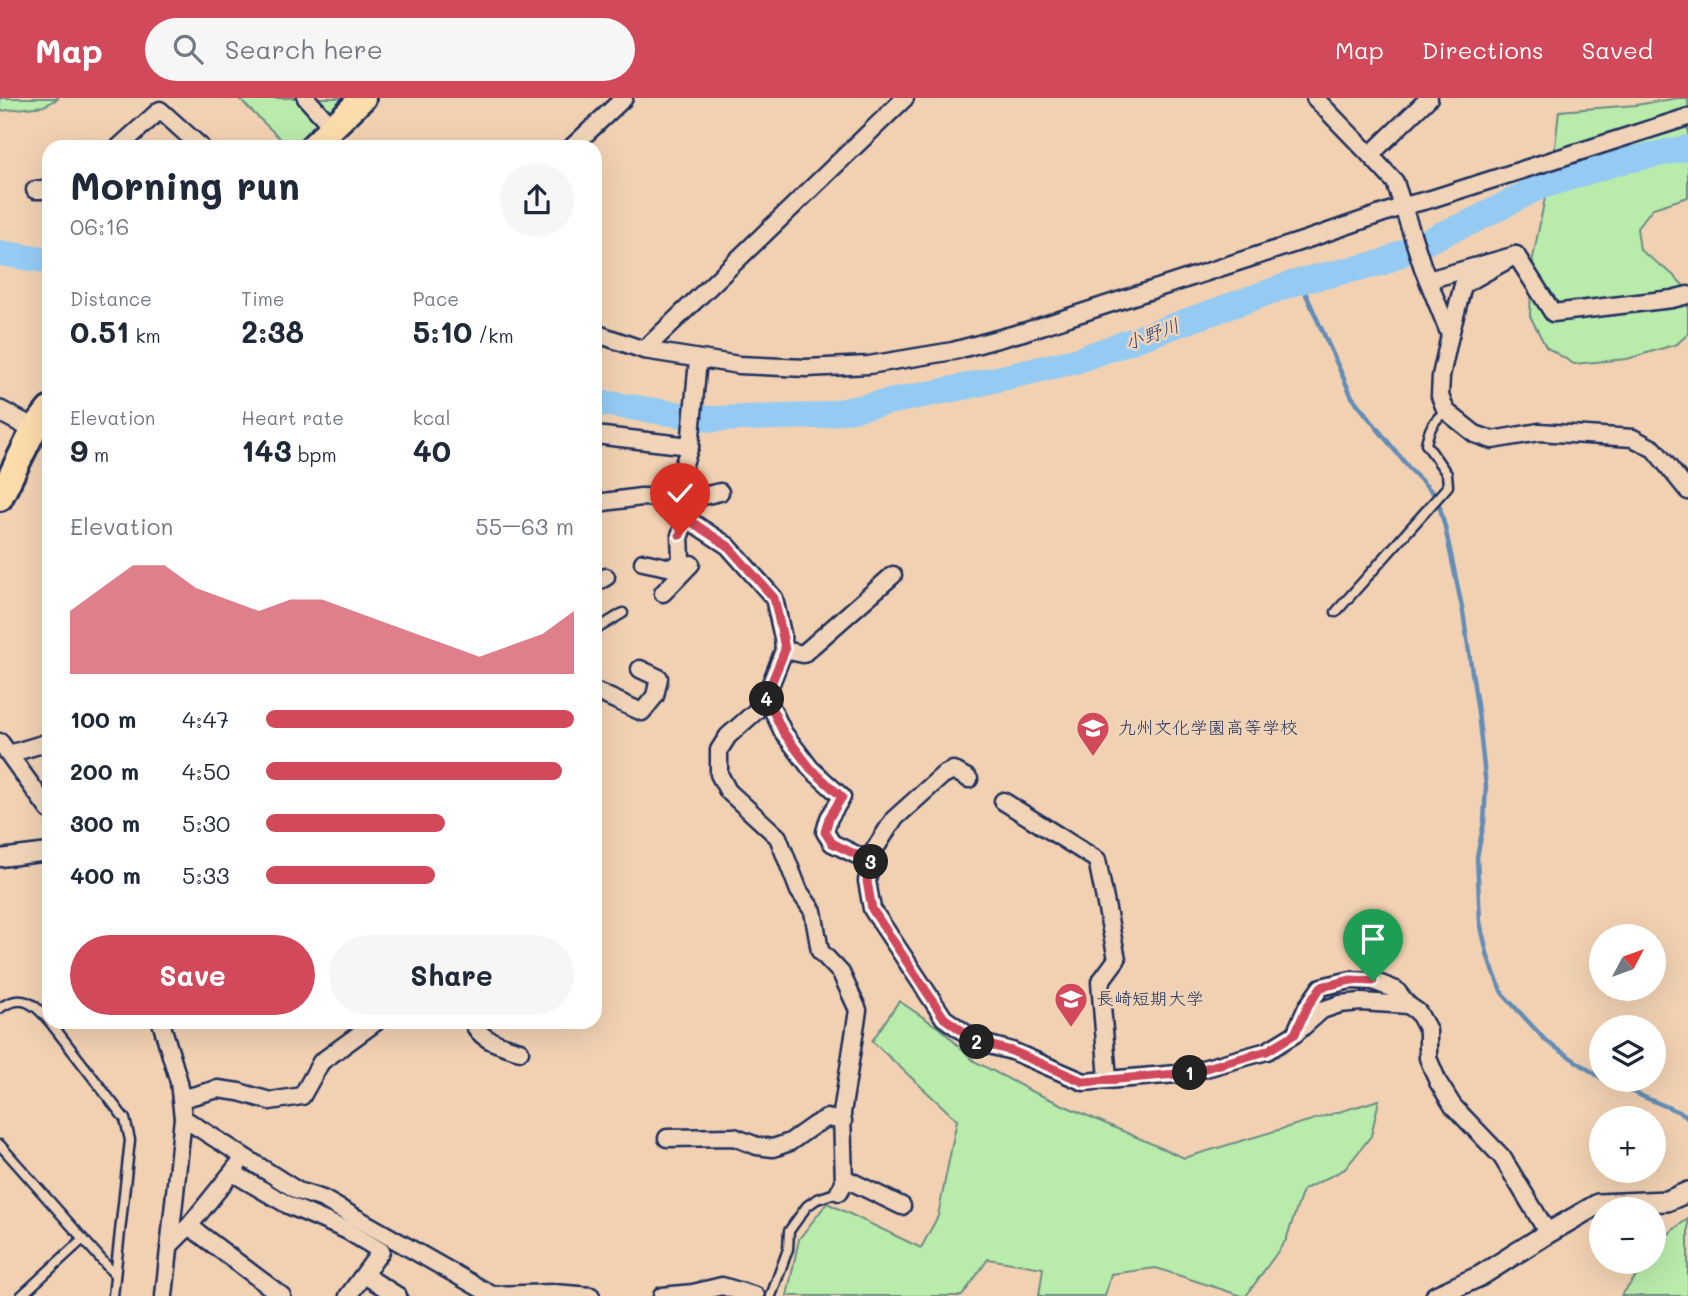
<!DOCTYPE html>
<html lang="en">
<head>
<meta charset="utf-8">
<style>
	body { margin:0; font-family:Mali,"Klee One",sans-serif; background:#f6f6f7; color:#1f2937; height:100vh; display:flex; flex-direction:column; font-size:26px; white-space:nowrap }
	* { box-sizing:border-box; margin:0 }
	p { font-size:23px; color:#747a83 }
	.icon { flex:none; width:38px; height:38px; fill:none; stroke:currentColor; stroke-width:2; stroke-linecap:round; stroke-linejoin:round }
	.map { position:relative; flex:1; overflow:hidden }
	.panel { position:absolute; left:42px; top:42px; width:560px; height:889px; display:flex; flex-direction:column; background:#fff; border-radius:21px; box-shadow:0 7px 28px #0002 }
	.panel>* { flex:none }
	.needle { width:46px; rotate:49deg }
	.fabs { position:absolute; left:1589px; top:826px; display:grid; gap:14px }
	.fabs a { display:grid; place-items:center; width:77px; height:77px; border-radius:50%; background:#fff; box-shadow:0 7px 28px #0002; font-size:35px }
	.pin { position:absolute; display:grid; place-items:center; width:60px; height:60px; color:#fff; margin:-72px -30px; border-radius:50% 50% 50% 0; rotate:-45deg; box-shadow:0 0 7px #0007 }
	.pin .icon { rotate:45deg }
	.km { position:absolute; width:35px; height:35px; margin:-18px; border-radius:50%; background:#222; color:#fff; font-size:19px; line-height:35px; text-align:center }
	.round { display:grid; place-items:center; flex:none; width:74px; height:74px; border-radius:37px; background:#f6f6f7 }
	.head { display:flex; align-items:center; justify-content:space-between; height:119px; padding:0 28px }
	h1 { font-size:38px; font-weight:800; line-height:52px }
	.metrics { display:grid; grid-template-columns:repeat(3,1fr); gap:10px; height:119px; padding:7px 28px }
	.metrics div { display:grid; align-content:center }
	.metrics b { font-size:30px; font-weight:800 }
	.metrics small { font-size:19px; font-weight:400 }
	.metrics p { font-size:19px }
	.chart { height:196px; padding:14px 28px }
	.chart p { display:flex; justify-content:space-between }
	.chart svg { width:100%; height:126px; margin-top:7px; fill:#d1495b; opacity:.7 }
	.cta { display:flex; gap:14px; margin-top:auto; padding:14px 28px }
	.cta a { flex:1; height:80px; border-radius:42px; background:#d1495b; color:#fff; font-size:28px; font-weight:800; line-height:80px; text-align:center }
	.cta a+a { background:#f6f6f7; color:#1f2937 }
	ul { padding:0 28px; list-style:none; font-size:23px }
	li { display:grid; grid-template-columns:112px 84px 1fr; align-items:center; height:52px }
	li i { height:18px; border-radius:9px; background:#d1495b }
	header { display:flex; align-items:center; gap:42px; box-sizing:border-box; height:98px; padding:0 35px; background:#d1495b; color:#fff }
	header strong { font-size:33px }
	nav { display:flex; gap:38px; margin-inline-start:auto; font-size:24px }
	.search { width:490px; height:63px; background:#f6f6f7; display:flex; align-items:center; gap:18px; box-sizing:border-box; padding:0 24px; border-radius:38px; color:#747a83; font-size:26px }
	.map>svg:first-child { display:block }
	.green { fill:#b9ebab; stroke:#6a8d84; stroke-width:2 }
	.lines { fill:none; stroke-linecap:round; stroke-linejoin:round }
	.stream { stroke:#648db7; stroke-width:4.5 }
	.river { stroke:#95cbf3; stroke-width:26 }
	.service-casing { stroke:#1b2f5e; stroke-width:13 }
	.minor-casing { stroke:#1b2f5e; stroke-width:21 }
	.tertiary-casing { stroke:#1b2f5e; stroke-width:24 }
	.primary-casing { stroke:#1b2f5e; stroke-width:30 }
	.service { stroke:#f1d4b8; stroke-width:8 }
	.minor { stroke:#f1d4b8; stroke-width:16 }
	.tertiary { stroke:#f1d4b8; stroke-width:19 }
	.primary { stroke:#fddcac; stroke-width:24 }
	.route-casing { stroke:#fff; stroke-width:14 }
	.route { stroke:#d1495b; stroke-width:9 }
	.labels { text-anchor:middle; stroke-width:5; stroke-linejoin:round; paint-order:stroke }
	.poi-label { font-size:18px; fill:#1b2f5e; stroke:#f1d4b8; text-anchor:start }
	.water-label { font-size:19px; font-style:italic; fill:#2d4674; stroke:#f1d4b8 }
</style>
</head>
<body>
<header>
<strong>Map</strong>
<div class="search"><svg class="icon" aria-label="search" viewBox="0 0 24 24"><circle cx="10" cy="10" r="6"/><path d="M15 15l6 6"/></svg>Search here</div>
<nav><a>Map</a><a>Directions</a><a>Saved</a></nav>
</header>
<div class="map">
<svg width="1688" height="1198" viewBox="0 0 1688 1198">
	<rect width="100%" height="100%" fill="#f2d1b2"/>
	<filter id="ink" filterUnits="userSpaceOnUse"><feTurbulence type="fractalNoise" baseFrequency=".0143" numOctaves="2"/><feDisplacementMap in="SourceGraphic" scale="14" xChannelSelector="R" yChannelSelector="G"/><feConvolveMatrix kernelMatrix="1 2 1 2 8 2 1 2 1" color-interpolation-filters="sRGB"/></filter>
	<g filter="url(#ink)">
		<g class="green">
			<polygon points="0,0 59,0 44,8 0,13"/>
			<polygon points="238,0 348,0 298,49 289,49"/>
			<polygon points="1678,0 1688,0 1688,99 1653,110 1637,130 1640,152 1672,176 1688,192 1688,236 1677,246 1627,261 1574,266 1546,249 1530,218 1532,165 1555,49 1559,13 1636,7"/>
			<polygon points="899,903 942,932 974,963 1031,993 1184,1060 1379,1002 1371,1038 1345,1071 1303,1092 1286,1142 1246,1198 1242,1198 1156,1170 1111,1176 1105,1198 1039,1198 1043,1170 988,1161 962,1198 787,1198 799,1141 827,1105 921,1150 938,1118 957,1022 872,943"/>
			<path d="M1688,1121V1198H1621L1647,1164H1654C1654,1145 1673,1131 1688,1121Z"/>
		</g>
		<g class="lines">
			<g class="stream">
				<polyline points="1300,183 1352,299 1409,370 1437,399 1445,429 1463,514 1478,614 1486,688 1484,724 1477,759 1480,824 1488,859 1502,895 1546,943 1601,980"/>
				<polyline points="1604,982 1684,1016 1688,1020"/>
			</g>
			<g class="river">
				<polyline points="0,155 49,163"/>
				<polyline points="595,304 710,321 818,318 963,289 1075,263 1300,183 1381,165 1451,132 1469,125 1539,89 1618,64 1688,50"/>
			</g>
			<defs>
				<g id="service">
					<path d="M1336,514L1448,388L1447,376L1426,346C1429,330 1434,322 1446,313"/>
					<polyline points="595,532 623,515"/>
					<path d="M0,910C21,895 35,905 49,923"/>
					<polyline points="50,924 125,1021 130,1042 113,1198"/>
					<polyline points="0,1047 115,1177"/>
					<polyline points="21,1198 83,1141"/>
					<polyline points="771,1198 788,1151 789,1133 807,1108 817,1101 839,1094"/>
				</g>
				<g id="minor">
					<polyline points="306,0 332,29"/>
					<polyline points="1315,0 1370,57 1395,84 1423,170 1450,237 1441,278 1440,298 1446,313 1475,336 1492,342 1539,334 1633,340 1654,351 1688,393"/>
					<polyline points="119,49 160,12 201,49"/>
					<polyline points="572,49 624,0"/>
					<polyline points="1370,57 1429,0"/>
					<polyline points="35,92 49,92"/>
					<polyline points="1516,157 1553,215 1672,201 1688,197"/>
					<polyline points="1428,182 1516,157 1463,187 1450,237"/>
					<polyline points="595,235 644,252 739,267 806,270 869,267 953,253 1023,234 1305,142 1404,108 1431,101 1688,19"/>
					<polyline points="644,252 905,0"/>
					<polyline points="698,262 690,348 673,398 690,423 728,448 774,500 783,540 784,552 803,556 893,477"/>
					<polyline points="595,337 690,348"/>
					<polyline points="595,407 604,404 641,399 694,400 720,394"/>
					<polyline points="643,464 672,470 681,462 680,437 687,419"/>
					<polyline points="595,485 606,479"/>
					<polyline points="663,495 691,466"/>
					<polyline points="784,552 766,598 755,614 728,638 719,652 719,676 728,693 778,739 799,793 813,813 820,853 841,875 858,912 842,1015 844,1085 839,1094"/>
					<polyline points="595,593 642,614 655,598 659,580 640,571"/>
					<polyline points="766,598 783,634 811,671 842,699 829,720 825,734 832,745 871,764"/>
					<polyline points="0,644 49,712"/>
					<polyline points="9,656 49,644"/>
					<polyline points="969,681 953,672 943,677 894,721 873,754 867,783 872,811 944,920 978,944 1012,953 1084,984 1188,975 1267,953 1295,936 1322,912 1340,906 1361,904 1408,907"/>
					<polyline points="1003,703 1097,762 1117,861 1100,884 1108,981"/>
					<polyline points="0,760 49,754"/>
					<polyline points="161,924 179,984 183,1020 164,1198"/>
					<path d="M473,924C480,943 502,947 520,953"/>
					<polyline points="1298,929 1307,909 1321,889 1351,882 1373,883 1396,892 1408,907 1418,914 1428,932 1428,960 1438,984 1453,1008 1502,1059 1548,1135"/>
					<polyline points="181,1001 218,991 239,994 270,1003 302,998 321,964 376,924"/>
					<polyline points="183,1020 298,1093 323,1101 492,1197 554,1195 591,1198"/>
					<polyline points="667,1040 734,1039 757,1048 773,1050 790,1044 814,1027 827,1020 843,1023"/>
					<polyline points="233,1075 288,1107 346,1132 381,1153 348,1198"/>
					<polyline points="844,1080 902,1108"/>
					<polyline points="189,1128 238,1067"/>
					<polyline points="169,1148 189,1128 282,1198"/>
					<polyline points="364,1177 398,1198"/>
					<polyline points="662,1198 693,1195 722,1188 756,1198"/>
				</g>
				<g id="tertiary">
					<polyline points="0,313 34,331"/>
					<polyline points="1436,1198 1480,1178 1548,1135 1598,1106 1667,1103 1688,1094"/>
				</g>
				<g id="primary">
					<polyline points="312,49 363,0"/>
					<polyline points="0,400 34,331 49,312"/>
				</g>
			</defs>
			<use href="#service" class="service-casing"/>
			<use href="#minor" class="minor-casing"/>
			<use href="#tertiary" class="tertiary-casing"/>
			<use href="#primary" class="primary-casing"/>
			<use href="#service" class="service"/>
			<use href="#minor" class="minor"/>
			<use href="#tertiary" class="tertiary"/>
			<use href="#primary" class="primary"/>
		</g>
	</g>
	<g class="lines" filter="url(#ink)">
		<defs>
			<polyline id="route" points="680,437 687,419 690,423 728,448 774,500 783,540 785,552 766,598 783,634 811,671 842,699 829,720 825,734 832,745 871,764 867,783 872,811 944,920 978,944 1012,953 1084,984 1188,975 1267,953 1295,936 1307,909 1321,889 1351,882 1373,883"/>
		</defs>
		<use href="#route" class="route-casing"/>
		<use href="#route" class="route"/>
	</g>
	<defs>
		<symbol id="school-pin" viewBox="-11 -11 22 30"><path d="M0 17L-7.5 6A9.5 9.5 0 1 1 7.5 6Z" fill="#d1495b" stroke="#f1d4b8"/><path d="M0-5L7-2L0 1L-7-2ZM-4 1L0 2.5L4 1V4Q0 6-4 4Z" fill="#fff"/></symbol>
		<symbol id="university-pin" viewBox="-11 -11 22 30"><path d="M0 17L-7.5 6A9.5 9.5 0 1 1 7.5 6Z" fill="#d1495b" stroke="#f1d4b8"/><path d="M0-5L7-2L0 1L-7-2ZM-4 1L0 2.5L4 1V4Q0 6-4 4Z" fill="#fff"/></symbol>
	</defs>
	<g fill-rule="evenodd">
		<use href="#school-pin" x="1074" y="611" width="38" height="52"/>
		<use href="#university-pin" x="1052" y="882" width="38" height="52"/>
	</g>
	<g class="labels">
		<g class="poi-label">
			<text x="1118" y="636">九州文化学園高等学校</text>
			<text x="1096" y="907">長崎短期大学</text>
		</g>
		<g class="water-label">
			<text transform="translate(1152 236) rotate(-20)" y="7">小野川</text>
		</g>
	</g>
</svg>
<div class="fabs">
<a><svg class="needle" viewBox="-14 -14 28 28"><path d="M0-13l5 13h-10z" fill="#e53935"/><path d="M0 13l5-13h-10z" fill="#747a83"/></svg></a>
<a><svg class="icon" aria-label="layers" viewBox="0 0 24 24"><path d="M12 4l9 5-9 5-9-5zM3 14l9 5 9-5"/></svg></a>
<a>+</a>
<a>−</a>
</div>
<div class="pin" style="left:1373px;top:883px;background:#1e9e55"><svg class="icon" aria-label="arrive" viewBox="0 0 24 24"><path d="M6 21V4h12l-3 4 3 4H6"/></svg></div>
<div class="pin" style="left:680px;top:437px;background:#d93025"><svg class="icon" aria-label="check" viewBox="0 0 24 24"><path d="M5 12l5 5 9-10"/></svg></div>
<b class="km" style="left:1190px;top:975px">1</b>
<b class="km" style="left:977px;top:944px">2</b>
<b class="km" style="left:871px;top:764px">3</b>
<b class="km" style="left:767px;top:601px">4</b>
<section class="panel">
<div class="head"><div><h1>Morning run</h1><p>06:16</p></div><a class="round"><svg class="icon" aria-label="share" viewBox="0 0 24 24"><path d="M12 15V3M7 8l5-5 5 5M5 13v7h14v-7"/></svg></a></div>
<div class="metrics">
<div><p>Distance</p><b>0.51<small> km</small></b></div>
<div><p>Time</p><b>2:38</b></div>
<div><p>Pace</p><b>5:10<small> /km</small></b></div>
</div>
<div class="metrics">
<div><p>Elevation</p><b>9<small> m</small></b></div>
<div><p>Heart rate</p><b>143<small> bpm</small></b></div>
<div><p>kcal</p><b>40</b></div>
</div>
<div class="chart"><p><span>Elevation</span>55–63 m</p>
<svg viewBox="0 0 160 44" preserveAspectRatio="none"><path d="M0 44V22L10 14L20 6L30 6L40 14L50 18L60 22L70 18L80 18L90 22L100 26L110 30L120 34L130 38L140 34L150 30L160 22V44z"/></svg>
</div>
<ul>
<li><b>100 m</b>4:47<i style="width:100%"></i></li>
<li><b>200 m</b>4:50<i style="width:96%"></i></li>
<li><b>300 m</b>5:30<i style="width:58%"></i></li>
<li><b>400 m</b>5:33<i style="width:55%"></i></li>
</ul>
<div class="cta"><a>Save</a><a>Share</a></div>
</section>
</div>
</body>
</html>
